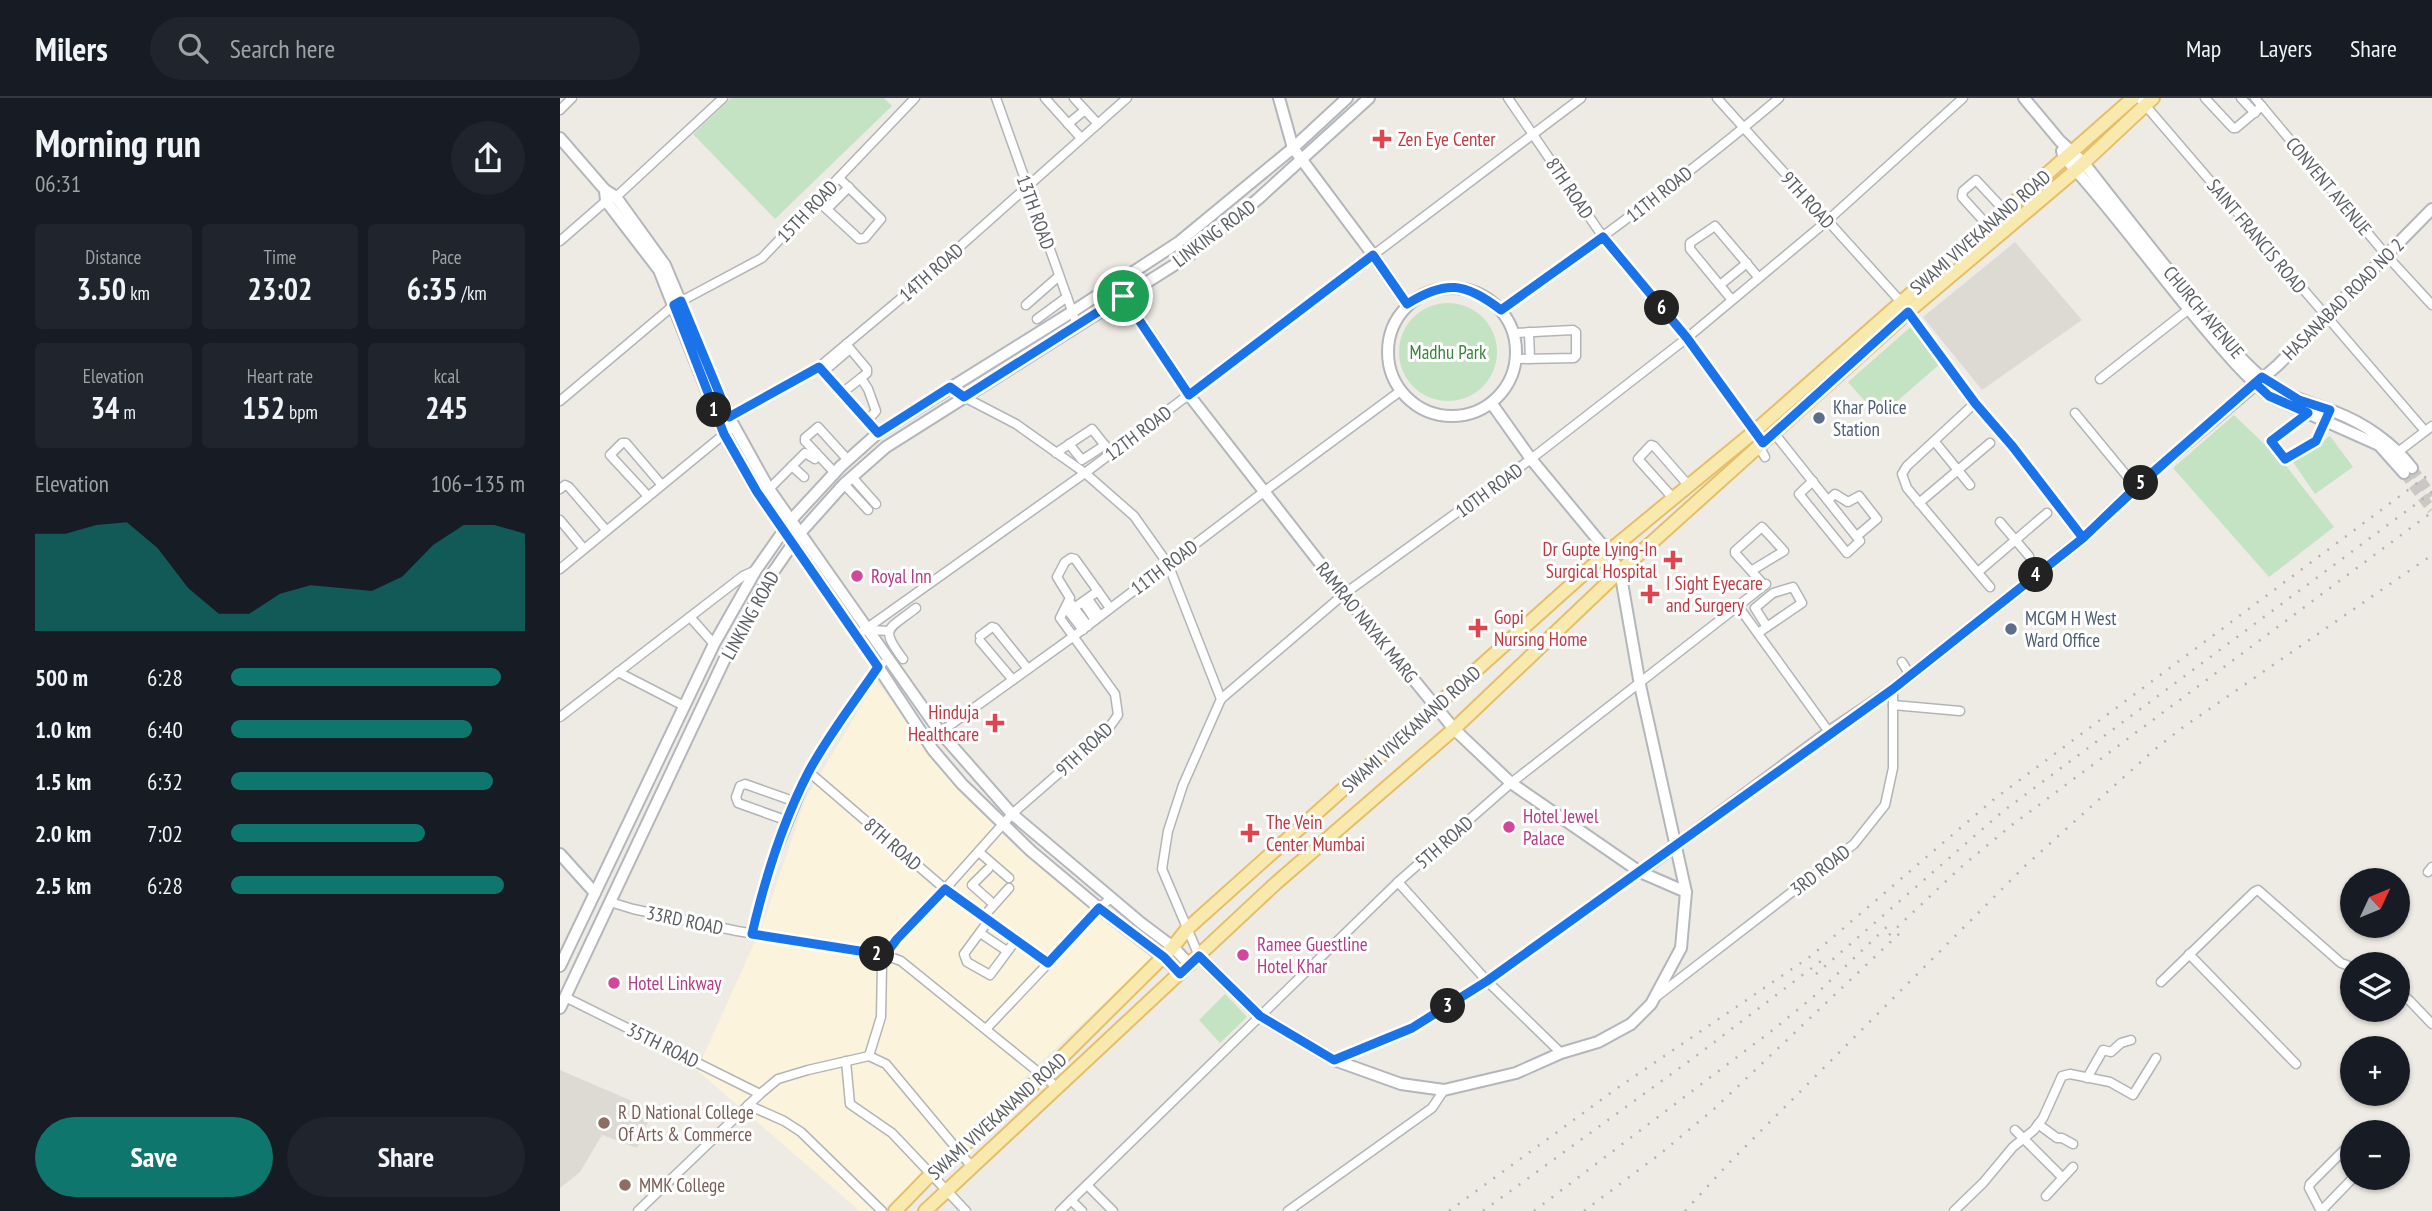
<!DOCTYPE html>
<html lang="en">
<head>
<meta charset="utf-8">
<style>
	body { margin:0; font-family:"PT Sans Narrow",sans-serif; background:#20242c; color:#f1f3f6; height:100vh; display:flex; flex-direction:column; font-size:26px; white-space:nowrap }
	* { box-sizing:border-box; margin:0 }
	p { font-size:23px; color:#9ea1a6 }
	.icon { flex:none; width:38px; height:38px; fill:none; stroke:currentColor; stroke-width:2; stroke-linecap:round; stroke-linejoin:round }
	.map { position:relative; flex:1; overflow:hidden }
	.side { display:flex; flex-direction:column; background:#171b24; width:560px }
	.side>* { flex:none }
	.needle { width:46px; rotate:46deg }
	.tools { position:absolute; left:1780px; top:770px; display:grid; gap:14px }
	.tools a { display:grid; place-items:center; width:70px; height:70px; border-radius:50%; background:#171b24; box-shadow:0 2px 5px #0004; font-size:35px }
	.pin { position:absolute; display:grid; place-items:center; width:60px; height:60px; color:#fff; margin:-30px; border:4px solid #fff; border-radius:50%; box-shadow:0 2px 7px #0007 }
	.km { position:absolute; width:35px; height:35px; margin:-18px; border-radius:50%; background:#222; color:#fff; font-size:19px; line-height:35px; text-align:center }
	.round { display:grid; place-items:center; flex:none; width:74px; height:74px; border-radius:37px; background:#20242c }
	.summary { display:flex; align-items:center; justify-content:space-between; height:119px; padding:0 35px }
	h1 { font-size:38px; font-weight:800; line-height:52px }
	.figures { display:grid; grid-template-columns:repeat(3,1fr); gap:10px; height:119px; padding:7px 35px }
	.figures div { display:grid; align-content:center; border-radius:7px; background:#20242c; text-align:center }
	.figures b { font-size:30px; font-weight:800 }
	.figures small { font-size:19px; font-weight:400 }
	.figures p { font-size:19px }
	.chart { height:196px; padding:14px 35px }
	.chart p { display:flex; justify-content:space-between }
	.chart svg { width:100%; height:126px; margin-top:7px; fill:#0f766e; opacity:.7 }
	.action { display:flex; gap:14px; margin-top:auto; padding:14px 35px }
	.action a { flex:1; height:80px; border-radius:42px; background:#0f766e; color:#fff; font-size:28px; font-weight:800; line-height:80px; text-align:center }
	.action a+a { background:#20242c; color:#f1f3f6 }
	ul { padding:0 35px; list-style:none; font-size:23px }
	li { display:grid; grid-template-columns:112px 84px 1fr; align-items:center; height:52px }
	li i { height:18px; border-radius:9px; background:#0f766e }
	header { display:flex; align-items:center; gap:42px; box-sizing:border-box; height:98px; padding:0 35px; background:#171b24; border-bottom:2px solid #363941 }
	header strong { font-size:33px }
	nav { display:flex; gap:38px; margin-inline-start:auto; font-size:24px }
	.search { width:490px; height:63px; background:#20242c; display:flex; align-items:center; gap:18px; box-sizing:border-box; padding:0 24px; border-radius:38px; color:#9ea1a6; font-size:26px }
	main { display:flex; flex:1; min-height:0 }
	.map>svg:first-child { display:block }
	.commercial { fill:#fbf3dc }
	.education { fill:#dddad3 }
	.green { fill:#c4e3c3 }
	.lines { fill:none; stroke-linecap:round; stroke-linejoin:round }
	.secondary-tunnel { stroke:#cac8c4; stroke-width:10; stroke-dasharray:10 5; stroke-linecap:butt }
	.street-casing { stroke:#b2b5b8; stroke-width:11 }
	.secondary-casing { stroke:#b3b7bb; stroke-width:14 }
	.primary-casing { stroke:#e6be65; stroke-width:16 }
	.street { stroke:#fff; stroke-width:8 }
	.secondary { stroke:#fff; stroke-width:10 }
	.primary { stroke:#f8eaaf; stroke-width:12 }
	.rail { stroke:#b2b3b4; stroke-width:2.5; stroke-dasharray:2 9; stroke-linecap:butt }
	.route-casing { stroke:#fff; stroke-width:14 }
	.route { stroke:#1a73e8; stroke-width:9 }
	.health-dot { fill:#e0444e; stroke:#fff; stroke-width:2.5 }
	.service-dot { fill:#5c6f8a; stroke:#fff; stroke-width:2.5 }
	.hotel-dot { fill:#d1479c; stroke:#fff; stroke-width:2.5 }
	.education-dot { fill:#8d6e63; stroke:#fff; stroke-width:2.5 }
	.labels { text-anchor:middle; stroke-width:6; stroke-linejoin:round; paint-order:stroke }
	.health-label { font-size:19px; fill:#be3a42; stroke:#fff; text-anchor:start }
	.street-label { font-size:19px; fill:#5c6064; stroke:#fff }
	.park-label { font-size:19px; fill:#3c833e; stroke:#fff }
	.service-label { font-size:19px; fill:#4e5e75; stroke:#fff; text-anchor:start }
	.hotel-label { font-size:19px; fill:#b23c85; stroke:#fff; text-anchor:start }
	.education-label { font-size:19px; fill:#785e54; stroke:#fff; text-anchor:start }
</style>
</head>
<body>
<header>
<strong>Milers</strong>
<div class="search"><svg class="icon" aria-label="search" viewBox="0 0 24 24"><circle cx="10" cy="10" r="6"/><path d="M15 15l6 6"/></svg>Search here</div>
<nav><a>Map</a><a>Layers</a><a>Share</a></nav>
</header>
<main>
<section class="side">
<div class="summary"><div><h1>Morning run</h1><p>06:31</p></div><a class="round"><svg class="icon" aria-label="share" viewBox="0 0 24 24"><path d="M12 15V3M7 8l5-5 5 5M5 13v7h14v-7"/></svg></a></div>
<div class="figures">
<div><p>Distance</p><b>3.50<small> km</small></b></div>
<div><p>Time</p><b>23:02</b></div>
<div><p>Pace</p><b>6:35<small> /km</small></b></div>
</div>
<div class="figures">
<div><p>Elevation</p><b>34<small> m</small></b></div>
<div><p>Heart rate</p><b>152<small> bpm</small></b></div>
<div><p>kcal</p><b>245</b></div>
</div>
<div class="chart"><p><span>Elevation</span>106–135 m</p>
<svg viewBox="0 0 160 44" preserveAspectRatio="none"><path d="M0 44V10L10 10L20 7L30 6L40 15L50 29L60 38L70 38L80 31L90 28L100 29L110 30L120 25L130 14L140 7L150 7L160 10V44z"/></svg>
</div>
<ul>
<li><b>500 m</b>6:28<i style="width:92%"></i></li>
<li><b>1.0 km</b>6:40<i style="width:82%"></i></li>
<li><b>1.5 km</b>6:32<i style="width:89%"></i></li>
<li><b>2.0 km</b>7:02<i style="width:66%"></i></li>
<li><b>2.5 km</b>6:28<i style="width:93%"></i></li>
</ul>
<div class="action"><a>Save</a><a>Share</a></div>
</section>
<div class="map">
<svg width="1872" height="1113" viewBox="0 0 1872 1113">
	<rect width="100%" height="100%" fill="#eeebe4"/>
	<polygon class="commercial" points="316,583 379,664 594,858 322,1113 300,1113 137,972 202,828 246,700"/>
	<g class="education">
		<polygon points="1455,144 1522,222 1422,292 1363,219"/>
		<polygon points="0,972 93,1012 77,1050 42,1037 20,1074 0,1090"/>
	</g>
	<g class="green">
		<polygon points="171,0 324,0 332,8 215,121 133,36"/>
		<circle cx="888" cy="254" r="49"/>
		<polygon points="1353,227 1381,265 1319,319 1288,284"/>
		<polygon points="1674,317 1723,364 1774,429 1709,479 1613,370"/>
		<polygon points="1770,338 1793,369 1755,396 1733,364"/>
		<polygon points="665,896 687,919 660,945 639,922"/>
	</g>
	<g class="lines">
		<g class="secondary-tunnel">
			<polyline points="1852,370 1872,398"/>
			<polyline points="1844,375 1872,412"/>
		</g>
		<defs>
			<g id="street">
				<polyline points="436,0 517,227"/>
				<polyline points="485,0 521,40"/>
				<polyline points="514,0 538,26"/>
				<polyline points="948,0 1043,139 1127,240 1203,345"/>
				<polyline points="1157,0 1341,204"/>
				<polyline points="1579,0 1865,333"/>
				<polyline points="1645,0 1673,30 1676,30 1702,8"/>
				<polyline points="1681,0 1695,15"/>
				<polyline points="1695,0 1827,158 1872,207"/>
				<polyline points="0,12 12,0"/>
				<polyline points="508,26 525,12"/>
				<polyline points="258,103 299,141 305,140 321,121 279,80"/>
				<polyline points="267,111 289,89"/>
				<polyline points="1430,130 1402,99 1403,93 1416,82 1444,112"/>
				<polyline points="0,143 46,103 56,99 163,0"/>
				<polyline points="1160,187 1187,165"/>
				<polyline points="1172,202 1130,151 1130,145 1155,128 1199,180"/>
				<polyline points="466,207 499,178"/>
				<path d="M941,212C1036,144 1130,76 1219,0"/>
				<polyline points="1348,214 1415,305 1453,349 1523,440"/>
				<polyline points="477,221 507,199"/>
				<polyline points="969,234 970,261"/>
				<polyline points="954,235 1013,232 1016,234 1016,258 1014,260 957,261"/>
				<polyline points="286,246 307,271 307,275 301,280"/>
				<polyline points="259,269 318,335"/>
				<polyline points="263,274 290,251"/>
				<polyline points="1540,281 1629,211"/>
				<polyline points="390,289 404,299 456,326 525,375 574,418 608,466 661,601"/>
				<polyline points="282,295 301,280 308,291 316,313 307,323"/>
				<polyline points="0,303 114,207 202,160 355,0"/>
				<polyline points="1415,305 1347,368 1342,376 1347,390 1430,489"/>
				<polyline points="1515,315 1576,389"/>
				<polyline points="1748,315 1711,343 1725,361 1756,343 1767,318"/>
				<polyline points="166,321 259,269 351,192 567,0"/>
				<polyline points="1214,335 1300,443 1287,455 1239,396 1253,383"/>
				<polyline points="1375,344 1410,387"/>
				<polyline points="509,346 522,362 545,347"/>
				<polyline points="1199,348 1205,359"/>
				<polyline points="1838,354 1872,328"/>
				<polyline points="496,355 532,331 551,355"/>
				<polyline points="232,368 244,379"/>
				<polyline points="275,375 245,343 245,340 258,329 288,362"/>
				<polyline points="292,379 316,406"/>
				<polyline points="284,386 308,412"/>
				<polyline points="0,391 5,387 9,389 46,432"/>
				<polyline points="206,394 245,355 255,361"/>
				<polyline points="87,397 50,357 62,345 66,345 101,386"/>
				<polyline points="1113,400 1078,361 1091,347 1094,348 1129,388"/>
				<polyline points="1268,402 1275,396 1288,404 1299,398 1317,421 1297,438"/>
				<polyline points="1359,405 1430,345"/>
				<polyline points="0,422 24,451"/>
				<polyline points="1440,424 1469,458"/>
				<polyline points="0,471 168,333"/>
				<polyline points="1191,473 1224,453 1202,429 1175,453 1175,455 1204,487"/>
				<polyline points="1418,474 1487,415"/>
				<polyline points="528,501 540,518"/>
				<polyline points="509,503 528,528"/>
				<polyline points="523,504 535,522"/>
				<polyline points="1178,508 1206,486"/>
				<polyline points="506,510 523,532"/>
				<polyline points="514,510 538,493"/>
				<polyline points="130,519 154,546"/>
				<polyline points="311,532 329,533"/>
				<polyline points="303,533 525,375 1021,0"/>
				<polyline points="1198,535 1242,505 1233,489 1213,495 1195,510 1207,529"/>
				<polyline points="420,538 432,529 435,530 468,571"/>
				<polyline points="420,543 453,582"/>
				<path d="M343,561C319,529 328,532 356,510"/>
				<polyline points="1342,564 1350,577"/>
				<polyline points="58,574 124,608"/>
				<polyline points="1333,607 1400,613"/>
				<polyline points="0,619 183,478 196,472"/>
				<polyline points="368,643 514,538 705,393 839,294"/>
				<polyline points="249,674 385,791 488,865"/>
				<polyline points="228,723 178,705 176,699 180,688 185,686 236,704"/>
				<polyline points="419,754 449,780"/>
				<polyline points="428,771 412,787 430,803"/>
				<polyline points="1868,774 1872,769"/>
				<polyline points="838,784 927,883 1001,955"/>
				<polyline points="50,804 73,811 177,833 325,857 341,863 498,990"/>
				<polyline points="424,818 449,790"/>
				<polyline points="429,822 404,856 407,864 430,877 456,842"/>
				<polyline points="420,835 447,853"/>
				<polyline points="192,836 205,782 249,674 270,638 322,566"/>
				<polyline points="1629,856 1736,966"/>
				<polyline points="639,858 602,771 608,733 623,687 661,601 784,496 971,361 1127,240 1267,123 1403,0"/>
				<polyline points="1601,884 1694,794 1698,792 1781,865 1792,869"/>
				<polyline points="1838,894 1850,903 1872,926"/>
				<polyline points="5,899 200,996"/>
				<polyline points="1096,899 1294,746 1325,707 1333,670 1333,591"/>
				<polyline points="426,931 551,799"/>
				<polyline points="309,958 321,919 322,867 325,857 337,841 385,791 452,716 546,634 558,617 555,596 500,520 510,500 497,479 505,464 511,460 515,461 550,510"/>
				<polyline points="309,958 326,966 412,1069"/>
				<polyline points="774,962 852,930 927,883 1080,774"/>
				<polyline points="286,963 290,1006 332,1035 406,1113"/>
				<polyline points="1527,980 1543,952 1551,954 1561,945 1571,942"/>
				<polyline points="188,1007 224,1023 241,1034 322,1113"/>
				<polyline points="1478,1026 1497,1040 1502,1040 1513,1046"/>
				<polyline points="1455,1032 1502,1079"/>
				<polyline points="1802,1034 1804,1032"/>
				<polyline points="527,1087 553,1113"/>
				<polyline points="1486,1098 1513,1069"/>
				<polyline points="511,1102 522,1113"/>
				<polyline points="78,1113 200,996 218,981 248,972 309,958"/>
				<polyline points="500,1113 838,784 951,685 1178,508 1269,634"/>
				<polyline points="728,1113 872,1010 884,992"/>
				<polyline points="1394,1113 1423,1085 1453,1049 1474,1032 1483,1020 1502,978 1510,976 1550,984 1573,997 1596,960"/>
				<polyline points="1761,1113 1749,1090 1750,1086 1792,1044"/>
				<polyline points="1761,1113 1793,1080"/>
			</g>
			<g id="secondary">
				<polyline points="719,0 733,50 813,157 847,206"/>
				<path d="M1464,0L1500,43L1524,65C1555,105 1586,144 1617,183C1643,216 1670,252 1702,280C1724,298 1749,304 1775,314C1804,325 1833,345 1852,370"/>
				<polyline points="0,40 45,92 56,99 105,167 169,319 209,391 380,634 452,716 581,825 613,849 630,867"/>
				<path d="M1502,53L1504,59C1553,112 1595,172 1642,227C1663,252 1684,277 1709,298L1819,347L1844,375"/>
				<polyline points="45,92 46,103 99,172 164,336 197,394 280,511 373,652 402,686 471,753 539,810 603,859 620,876"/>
				<circle cx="892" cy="254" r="64"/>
				<polyline points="560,193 629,297 784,496 894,631 951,685 1080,774 1126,794"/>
				<polyline points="0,756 35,795"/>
				<polyline points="1080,774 1269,634 1333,591 1523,440 1576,389 1718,267 1872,111"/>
				<polyline points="639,858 700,918 774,962 841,986 884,992 956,975 1001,955 1038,944 1071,926 1091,906 1121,850 1126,794 1080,587 1060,473 1048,454 971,361 932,306"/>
				<polyline points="0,868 154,546 196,472 231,422 281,368 318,335 512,214 619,144 733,50 787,0"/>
				<polyline points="0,910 168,554 209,480 241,434 284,386 326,349 630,157 698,101 809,0"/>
			</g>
			<g id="primary">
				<polyline points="335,1113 371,1076 484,977 613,849 627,831 1048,454 1195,333 1573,0"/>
				<polyline points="365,1113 715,786 894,631 1060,473 1348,214 1516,72 1593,0"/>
			</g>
		</defs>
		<use href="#street" class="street-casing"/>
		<use href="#secondary" class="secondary-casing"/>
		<use href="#primary" class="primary-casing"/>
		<use href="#street" class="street"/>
		<use href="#secondary" class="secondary"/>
		<use href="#primary" class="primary"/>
		<g class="rail">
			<polyline points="1329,837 1400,770 1452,727 1872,414"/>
			<polyline points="1256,876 1442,714 1872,394"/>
			<polyline points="889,1113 1056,991 1251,858 1433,702 1872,374"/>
			<polyline points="923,1113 1136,958 1261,863"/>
			<polyline points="974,1113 1214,931 1252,900 1333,823"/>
			<polyline points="1024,1113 1100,1056 1154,1011 1341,834"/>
			<polyline points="1125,1113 1169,1065 1465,768 1594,652 1622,630 1872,457"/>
		</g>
	</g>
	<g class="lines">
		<defs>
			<path id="route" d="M563,198L404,299L390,289L318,335L259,269L169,319L121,203L114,207L164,336L197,394L318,569C295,603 269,636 249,673C223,723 205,780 192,836L325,857L337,841L385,791L488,865L539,810L604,859L620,876L639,858L700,918L774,962L852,930L927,883L1333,591L1523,440L1576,389L1695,285L1709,298L1748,315L1711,343L1725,361L1756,343L1770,312L1739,302L1702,279L1695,285C1637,336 1579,386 1523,440L1453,349L1415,305L1348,214L1203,345L1127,240L1043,139L941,212C905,184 885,182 847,206L813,157L629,297L563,198"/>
		</defs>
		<use href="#route" class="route-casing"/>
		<use href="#route" class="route"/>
	</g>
	<g class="health-dot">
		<path d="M818.5 30.5h7v7h7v7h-7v7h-7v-7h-7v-7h7z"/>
		<path d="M1109.5 451.5h7v7h7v7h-7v7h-7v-7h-7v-7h7z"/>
		<path d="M1086.5 485.5h7v7h7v7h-7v7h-7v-7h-7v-7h7z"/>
		<path d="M914.5 519.5h7v7h7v7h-7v7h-7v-7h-7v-7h7z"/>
		<path d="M431.5 614.5h7v7h7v7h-7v7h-7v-7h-7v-7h7z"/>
		<path d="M686.5 724.5h7v7h7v7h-7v7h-7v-7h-7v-7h7z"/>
	</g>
	<g class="service-dot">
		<circle cx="1259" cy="320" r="7"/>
		<circle cx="1451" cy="531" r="7"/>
	</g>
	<g class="hotel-dot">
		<circle cx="297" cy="478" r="7"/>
		<circle cx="949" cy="729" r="7"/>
		<circle cx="683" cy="857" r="7"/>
		<circle cx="54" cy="885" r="7"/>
	</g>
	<g class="education-dot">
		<circle cx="44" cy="1025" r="7"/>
		<circle cx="65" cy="1087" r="7"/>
	</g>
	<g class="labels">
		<g class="health-label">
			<text x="838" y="48">Zen Eye Center</text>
			<text x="1097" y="458" text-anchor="end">Dr Gupte Lying-In<tspan x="1097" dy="22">Surgical Hospital</tspan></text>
			<text x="1106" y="492">I Sight Eyecare<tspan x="1106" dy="22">and Surgery</tspan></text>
			<text x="934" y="526">Gopi<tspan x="934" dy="22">Nursing Home</tspan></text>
			<text x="419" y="621" text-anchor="end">Hinduja<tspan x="419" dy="22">Healthcare</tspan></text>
			<text x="706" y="731">The Vein<tspan x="706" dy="22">Center Mumbai</tspan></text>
		</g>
		<g class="street-label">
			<text transform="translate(1769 88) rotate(50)" y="7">CONVENT AVENUE</text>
			<text transform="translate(1010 90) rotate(56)" y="7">8TH ROAD</text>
			<text transform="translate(1099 96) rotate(-38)" y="7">11TH ROAD</text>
			<text transform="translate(1248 102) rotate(48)" y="7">9TH ROAD</text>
			<text transform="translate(247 113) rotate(-46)" y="7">15TH ROAD</text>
			<text transform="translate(476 114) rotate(70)" y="7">13TH ROAD</text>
			<text transform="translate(1420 134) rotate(-41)" y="7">SWAMI VIVEKANAND ROAD</text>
			<text transform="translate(654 135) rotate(-37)" y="7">LINKING ROAD</text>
			<text transform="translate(1697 138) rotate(50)" y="7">SAINT FRANCIS ROAD</text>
			<text transform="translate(371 174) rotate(-41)" y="7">14TH ROAD</text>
			<text transform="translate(1783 201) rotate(-45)" y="7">HASANABAD ROAD NO 2</text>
			<text transform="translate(1644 214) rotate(50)" y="7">CHURCH AVENUE</text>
			<text transform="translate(578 335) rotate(-37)" y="7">12TH ROAD</text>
			<text transform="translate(929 392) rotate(-36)" y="7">10TH ROAD</text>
			<text transform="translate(604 469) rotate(-37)" y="7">11TH ROAD</text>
			<text transform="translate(190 517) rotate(-61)" y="7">LINKING ROAD</text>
			<text transform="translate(807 524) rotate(51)" y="7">RAMRAO NAYAK MARG</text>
			<text transform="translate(851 631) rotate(-42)" y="7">SWAMI VIVEKANAND ROAD</text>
			<text transform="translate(524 651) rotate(-43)" y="7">9TH ROAD</text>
			<text transform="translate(884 744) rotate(-41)" y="7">5TH ROAD</text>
			<text transform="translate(333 746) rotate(41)" y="7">8TH ROAD</text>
			<text transform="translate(1260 772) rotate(-38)" y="7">3RD ROAD</text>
			<text transform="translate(125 822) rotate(12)" y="7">33RD ROAD</text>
			<text transform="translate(103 947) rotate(26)" y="7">35TH ROAD</text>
			<text transform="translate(437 1018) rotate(-42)" y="7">SWAMI VIVEKANAND ROAD</text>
		</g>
		<g class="park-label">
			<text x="888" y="261">Madhu Park</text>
		</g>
		<g class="service-label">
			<text x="1273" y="316">Khar Police<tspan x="1273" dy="22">Station</tspan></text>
			<text x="1465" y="527">MCGM H West<tspan x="1465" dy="22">Ward Office</tspan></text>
		</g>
		<g class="hotel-label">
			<text x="311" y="485">Royal Inn</text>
			<text x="963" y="725">Hotel Jewel<tspan x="963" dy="22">Palace</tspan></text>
			<text x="697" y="853">Ramee Guestline<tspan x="697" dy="22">Hotel Khar</tspan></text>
			<text x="68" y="892">Hotel Linkway</text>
		</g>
		<g class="education-label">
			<text x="58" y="1021">R D National College<tspan x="58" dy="22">Of Arts &amp; Commerce</tspan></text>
			<text x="79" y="1094">MMK College</text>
		</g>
	</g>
</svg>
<div class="tools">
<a><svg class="needle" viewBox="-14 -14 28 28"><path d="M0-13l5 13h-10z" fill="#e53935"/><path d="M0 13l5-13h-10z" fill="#9ea1a6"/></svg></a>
<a><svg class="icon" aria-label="layers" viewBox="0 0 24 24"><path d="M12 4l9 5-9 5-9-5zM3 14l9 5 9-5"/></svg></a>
<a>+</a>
<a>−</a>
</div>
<div class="pin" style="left:563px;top:198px;background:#1e9e55"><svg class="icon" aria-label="arrive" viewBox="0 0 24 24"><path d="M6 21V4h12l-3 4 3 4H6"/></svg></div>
<b class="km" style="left:154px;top:312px">1</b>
<b class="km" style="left:317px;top:856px">2</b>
<b class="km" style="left:888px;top:908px">3</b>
<b class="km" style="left:1476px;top:477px">4</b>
<b class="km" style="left:1581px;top:385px">5</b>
<b class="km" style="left:1102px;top:210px">6</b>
</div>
</main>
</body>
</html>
